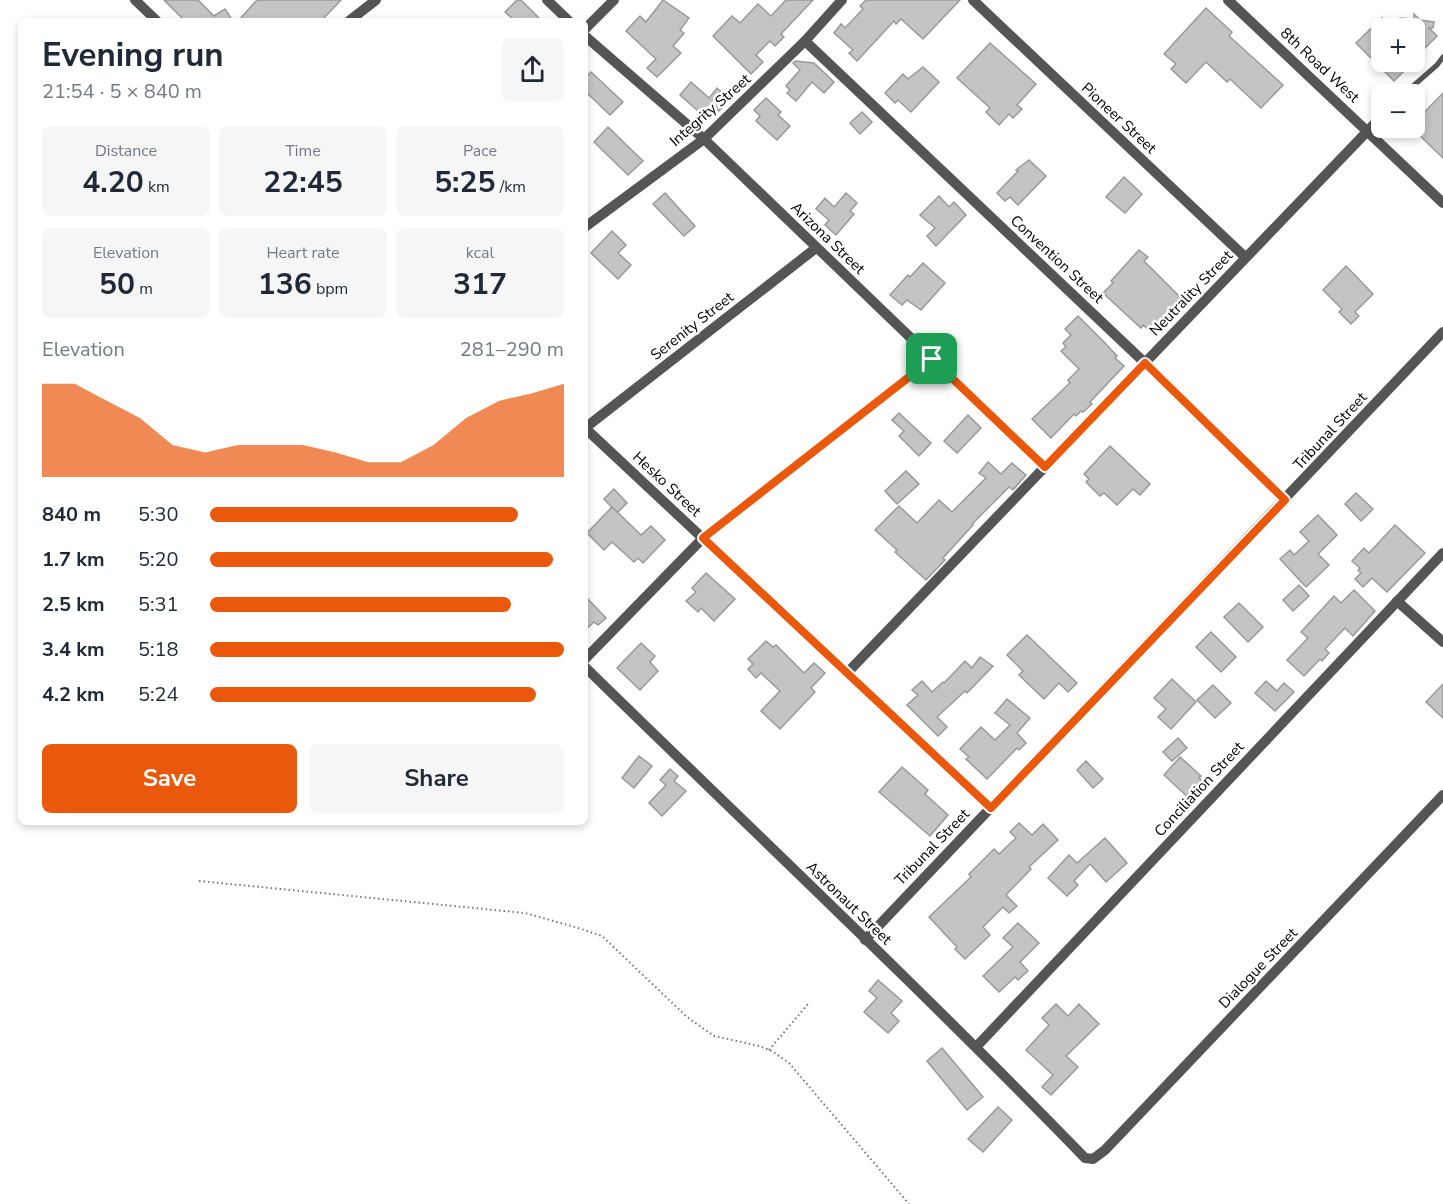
<!DOCTYPE html>
<html lang="en">
<head>
<meta charset="utf-8">
<style>
	body { margin:0; font-family:"Nunito Sans",sans-serif; background:#f6f6f7; color:#1f2937; height:100vh; display:flex; flex-direction:column; font-size:22px; white-space:nowrap }
	* { box-sizing:border-box; margin:0 }
	p { font-size:20px; color:#747a83 }
	.icon { flex:none; width:33px; height:33px; fill:none; stroke:currentColor; stroke-width:2; stroke-linecap:round; stroke-linejoin:round }
	.map { position:relative; flex:1; overflow:hidden }
	.details { position:absolute; left:18px; top:18px; width:570px; height:807px; display:flex; flex-direction:column; background:#fff; border-radius:9px; box-shadow:0 3px 9px #0003 }
	.details>* { flex:none }
	.controls { position:absolute; left:1371px; top:18px; display:grid; gap:12px }
	.controls a { display:grid; place-items:center; width:54px; height:54px; border-radius:9px; background:#fff; box-shadow:0 3px 9px #0003; font-size:30px }
	.pin { position:absolute; display:grid; place-items:center; width:51px; height:51px; color:#fff; margin:-26px; border-radius:12px; box-shadow:0 3px 9px #0006 }
	.round { display:grid; place-items:center; flex:none; width:63px; height:63px; border-radius:9px; background:#f6f6f7 }
	.summary { display:flex; align-items:center; justify-content:space-between; height:102px; padding:0 24px }
	h1 { font-size:33px; font-weight:700; line-height:45px }
	.metrics { display:grid; grid-template-columns:repeat(3,1fr); gap:9px; height:102px; padding:6px 24px }
	.metrics div { display:grid; align-content:center; border-radius:9px; background:#f6f6f7; text-align:center }
	.metrics b { font-size:30px; font-weight:700 }
	.metrics small { font-size:16px; font-weight:400 }
	.metrics p { font-size:16px }
	.chart { height:168px; padding:12px 24px }
	.chart p { display:flex; justify-content:space-between }
	.chart svg { width:100%; height:108px; margin-top:6px; fill:#ea580c; opacity:.7 }
	.button { display:flex; gap:12px; margin-top:auto; padding:12px 24px }
	.button a { flex:1; height:69px; border-radius:9px; background:#ea580c; color:#fff; font-size:24px; font-weight:700; line-height:69px; text-align:center }
	.button a+a { background:#f6f6f7; color:#1f2937 }
	ul { padding:0 24px; list-style:none; font-size:20px }
	li { display:grid; grid-template-columns:96px 72px 1fr; align-items:center; height:45px }
	li i { height:15px; border-radius:8px; background:#ea580c }
	.map>svg:first-child { display:block }
	.building { fill:#c4c4c4; stroke:#999; stroke-width:1.5 }
	.lines { fill:none; stroke-linecap:round; stroke-linejoin:round }
	.path { stroke:#777; stroke-width:2; stroke-dasharray:1.5 3; stroke-linecap:butt }
	.lane { stroke:#555; stroke-width:5 }
	.street { stroke:#555; stroke-width:10 }
	.route-casing { stroke:#fff; stroke-width:12 }
	.route { stroke:#ea580c; stroke-width:8 }
	.labels { text-anchor:middle; stroke-width:5; stroke-linejoin:round; paint-order:stroke }
	.street-label { font-size:15px; fill:#000; stroke:#fff }
</style>
</head>
<body>
<div class="map">
<svg width="1443" height="1204" viewBox="0 0 1443 1204">
	<rect width="100%" height="100%" fill="#fff"/>
	<g class="building">
		<polygon points="164,0 198,0 214,16 225,9 233,21 185,21"/>
		<polygon points="257,0 341,0 321,21 238,21"/>
		<polygon points="517,0 521,0 542,21 515,21 505,12"/>
		<polygon points="663,0 689,18 680,30 684,33 673,46 681,53 657,77 647,68 656,59 626,31 640,16 646,22"/>
		<polygon points="786,0 813,0 781,34 784,37 775,46 770,41 756,55 763,62 751,74 713,36 732,16 740,23 758,4 771,16"/>
		<polygon points="866,0 960,0 923,39 901,19 896,24 894,21 857,61 849,53 853,50 834,33 841,24 845,28 863,9 860,6"/>
		<polygon points="1206,8 1232,32 1229,36 1283,85 1261,108 1230,79 1227,82 1206,62 1186,83 1171,69 1176,64 1164,54"/>
		<polygon points="1414,14 1420,20 1434,22 1433,28 1429,28 1437,36 1414,59 1414,28 1390,28 1400,18 1414,19"/>
		<polygon points="1382,18 1382,62 1413,62 1394,81 1356,43"/>
		<polygon points="990,43 1036,84 1017,105 1022,109 1013,118 1009,114 999,125 986,112 990,108 957,78"/>
		<polygon points="795,61 814,63 834,82 824,93 812,82 796,101 787,93 790,90 786,86 800,70 793,63"/>
		<polygon points="923,67 939,82 911,112 898,100 895,103 885,93 903,74 908,79"/>
		<polygon points="591,72 623,102 610,115 585,91 585,78"/>
		<polygon points="691,82 709,98 717,88 729,99 719,111 716,109 707,119 680,95"/>
		<polygon points="1443,93 1443,158 1412,128 1414,128 1414,123"/>
		<polygon points="766,98 781,112 778,115 790,126 777,140 756,121 760,116 754,110"/>
		<polygon points="862,112 872,122 860,134 850,123"/>
		<polygon points="608,127 643,161 628,175 594,142"/>
		<polygon points="1029,160 1046,176 1018,205 1010,197 1005,201 997,193 1018,171 1016,170"/>
		<polygon points="1124,177 1142,194 1125,213 1106,197"/>
		<polygon points="665,193 695,226 684,236 653,204"/>
		<polygon points="846,193 857,203 850,211 854,214 836,235 825,225 829,220 816,209 825,198 834,207"/>
		<polygon points="939,196 949,207 954,202 966,215 936,246 927,236 935,228 920,215"/>
		<polygon points="612,231 626,245 618,253 631,265 618,279 591,253"/>
		<polygon points="1139,250 1148,257 1144,261 1181,298 1171,308 1176,312 1162,328 1159,326 1152,333 1143,325 1141,328 1103,293 1113,283 1111,281"/>
		<polygon points="923,263 945,283 921,310 907,300 902,305 890,295 908,275 910,277"/>
		<polygon points="1346,266 1373,294 1355,312 1359,316 1351,324 1339,312 1342,309 1323,290"/>
		<polygon points="1078,316 1105,343 1117,356 1115,358 1124,366 1090,402 1092,404 1083,412 1081,411 1076,416 1074,414 1051,438 1032,419 1070,383 1068,380 1079,369 1061,351 1066,347 1063,343 1071,335 1065,329"/>
		<polygon points="899,413 931,443 919,456 899,436 904,431 892,420"/>
		<polygon points="968,415 981,428 957,453 944,441"/>
		<polygon points="1110,446 1150,484 1140,495 1133,489 1117,505 1104,493 1100,496 1086,482 1089,479 1084,474"/>
		<polygon points="988,462 1001,474 1012,463 1026,475 1013,490 1009,487 972,524 973,525 943,558 945,560 926,580 895,552 897,550 875,530 899,506 917,523 939,500 952,512 986,478 979,473"/>
		<polygon points="906,471 919,484 897,504 885,491"/>
		<polygon points="614,489 627,503 617,513 604,499"/>
		<polygon points="1356,493 1373,509 1361,521 1345,504"/>
		<polygon points="612,507 641,535 651,526 665,540 643,563 638,558 634,562 612,542 604,550 587,533"/>
		<polygon points="1318,515 1337,535 1318,554 1329,565 1306,587 1280,559 1290,550 1294,555 1309,541 1300,532"/>
		<polygon points="1395,525 1425,553 1387,592 1372,578 1363,587 1355,579 1361,573 1358,570 1360,568 1352,561 1364,548 1369,553"/>
		<polygon points="706,573 735,599 714,621 701,608 698,612 686,601 696,592 692,588"/>
		<polygon points="1299,585 1309,596 1293,611 1283,600"/>
		<polygon points="1354,590 1375,611 1353,636 1345,628 1325,649 1329,653 1322,661 1320,659 1304,676 1287,660 1308,638 1301,632 1334,596 1341,603"/>
		<polygon points="585,596 606,618 598,625 594,622 585,630"/>
		<polygon points="1239,603 1263,627 1248,642 1224,617"/>
		<polygon points="1211,632 1236,657 1221,672 1196,647"/>
		<polygon points="1027,635 1077,683 1068,692 1059,683 1044,699 1019,675 1023,671 1007,655"/>
		<polygon points="766,641 773,647 776,645 804,673 814,663 825,673 811,688 815,692 780,729 761,711 780,691 761,673 756,678 748,669 753,664 748,659"/>
		<polygon points="641,643 655,656 650,662 658,671 640,690 617,668"/>
		<polygon points="980,657 993,666 967,693 965,691 937,717 947,727 938,736 907,705 918,695 912,690 922,681 932,692 943,682 944,683 965,661 972,668"/>
		<polygon points="1172,679 1196,702 1171,729 1158,717 1166,709 1154,698"/>
		<polygon points="1266,681 1277,691 1284,683 1294,692 1275,711 1255,693"/>
		<polygon points="1443,684 1443,718 1426,702"/>
		<polygon points="1213,685 1231,703 1215,718 1197,700"/>
		<polygon points="1007,699 1030,718 1017,733 1026,743 1019,750 1017,748 987,779 966,759 969,757 960,749 981,727 995,740 1010,725 995,713"/>
		<polygon points="1178,738 1187,748 1172,761 1163,752"/>
		<polygon points="639,756 652,766 634,788 622,778"/>
		<polygon points="1180,757 1201,776 1199,778 1207,785 1193,802 1164,775"/>
		<polygon points="1086,761 1103,779 1093,788 1077,770"/>
		<polygon points="902,767 928,790 925,794 948,815 930,836 879,792"/>
		<polygon points="670,769 678,776 674,781 686,791 662,816 649,803 666,785 660,780"/>
		<polygon points="1019,823 1032,835 1043,824 1058,840 1029,867 1031,869 1006,895 1017,906 1009,913 1003,907 983,927 990,935 965,959 955,949 957,947 929,917 971,877 969,874 994,849 999,854 1016,838 1010,832"/>
		<polygon points="1105,838 1127,863 1106,882 1090,864 1074,881 1078,885 1067,896 1048,878 1069,855 1077,863"/>
		<polygon points="1018,923 1039,943 1020,962 1028,971 1018,980 1015,977 999,992 983,976 1013,947 1003,938"/>
		<polygon points="878,980 902,1001 891,1013 899,1021 888,1033 864,1012 877,998 869,991"/>
		<polygon points="1056,1004 1068,1016 1079,1004 1099,1024 1066,1056 1078,1067 1051,1095 1042,1087 1053,1075 1026,1050 1049,1025 1042,1018"/>
		<polygon points="942,1048 983,1097 967,1110 927,1061"/>
		<polygon points="998,1107 1012,1120 983,1152 968,1139"/>
	</g>
	<g class="lines">
		<g class="path">
			<polyline points="199,881 525,913 575,927 602,936 687,1017 714,1036 759,1046 772,1051 789,1063 909,1204"/>
			<polyline points="769,1050 808,1004"/>
		</g>
		<polyline class="lane" points="1404,94 1437,65 1443,57"/>
		<g class="street">
			<polyline points="135,0 157,21"/>
			<polyline points="547,0 569,21"/>
			<polyline points="973,0 1245,257"/>
			<polyline points="1228,0 1443,203"/>
			<polyline points="349,21 376,0"/>
			<polyline points="585,29 614,0"/>
			<polyline points="585,36 704,139 1045,467"/>
			<polyline points="805,41 1145,363 1285,500"/>
			<polyline points="585,227 704,139 805,41 842,0"/>
			<polyline points="585,428 991,808"/>
			<polyline points="585,428 816,248"/>
			<polyline points="1397,601 1443,642"/>
			<polyline points="585,659 703,538 932,359"/>
			<path d="M585,667C752,830 922,990 1085,1158L1093,1159L1105,1150L1443,795"/>
			<polyline points="848,672 1382,116"/>
			<polyline points="865,940 1443,332"/>
			<polyline points="977,1046 1443,553"/>
		</g>
	</g>
	<g class="lines">
		<defs>
			<polygon id="route" points="932,359 1045,467 1145,363 1285,500 991,808 703,538"/>
		</defs>
		<use href="#route" class="route-casing"/>
		<use href="#route" class="route"/>
	</g>
	<g class="labels">
		<g class="street-label">
			<text transform="translate(1320 65) rotate(43)" y="5">8th Road West</text>
			<text transform="translate(710 110) rotate(-41)" y="5">Integrity Street</text>
			<text transform="translate(1119 118) rotate(43)" y="5">Pioneer Street</text>
			<text transform="translate(828 238) rotate(44)" y="5">Arizona Street</text>
			<text transform="translate(1057 259) rotate(43)" y="5">Convention Street</text>
			<text transform="translate(1191 293) rotate(-46)" y="5">Neutrality Street</text>
			<text transform="translate(692 326) rotate(-38)" y="5">Serenity Street</text>
			<text transform="translate(1330 431) rotate(-47)" y="5">Tribunal Street</text>
			<text transform="translate(667 484) rotate(43)" y="5">Hesko Street</text>
			<text transform="translate(1199 789) rotate(-47)" y="5">Conciliation Street</text>
			<text transform="translate(932 847) rotate(-46)" y="5">Tribunal Street</text>
			<text transform="translate(849 903) rotate(44)" y="5">Astronaut Street</text>
			<text transform="translate(1258 968) rotate(-46)" y="5">Dialogue Street</text>
		</g>
	</g>
</svg>
<div class="controls">
<a>+</a>
<a>−</a>
</div>
<div class="pin" style="left:932px;top:359px;background:#1e9e55"><svg class="icon" aria-label="arrive" viewBox="0 0 24 24"><path d="M6 21V4h12l-3 4 3 4H6"/></svg></div>
<section class="details">
<div class="summary"><div><h1>Evening run</h1><p>21:54 · 5 × 840 m</p></div><a class="round"><svg class="icon" aria-label="share" viewBox="0 0 24 24"><path d="M12 15V3M7 8l5-5 5 5M5 13v7h14v-7"/></svg></a></div>
<div class="metrics">
<div><p>Distance</p><b>4.20<small> km</small></b></div>
<div><p>Time</p><b>22:45</b></div>
<div><p>Pace</p><b>5:25<small> /km</small></b></div>
</div>
<div class="metrics">
<div><p>Elevation</p><b>50<small> m</small></b></div>
<div><p>Heart rate</p><b>136<small> bpm</small></b></div>
<div><p>kcal</p><b>317</b></div>
</div>
<div class="chart"><p><span>Elevation</span>281–290 m</p>
<svg viewBox="0 0 160 44" preserveAspectRatio="none"><path d="M0 44V6L10 6L20 13L30 20L40 31L50 34L60 31L70 31L80 31L90 34L100 38L110 38L120 31L130 20L140 13L150 10L160 6V44z"/></svg>
</div>
<ul>
<li><b>840 m</b>5:30<i style="width:87%"></i></li>
<li><b>1.7 km</b>5:20<i style="width:97%"></i></li>
<li><b>2.5 km</b>5:31<i style="width:85%"></i></li>
<li><b>3.4 km</b>5:18<i style="width:100%"></i></li>
<li><b>4.2 km</b>5:24<i style="width:92%"></i></li>
</ul>
<div class="button"><a>Save</a><a>Share</a></div>
</section>
</div>
</body>
</html>
